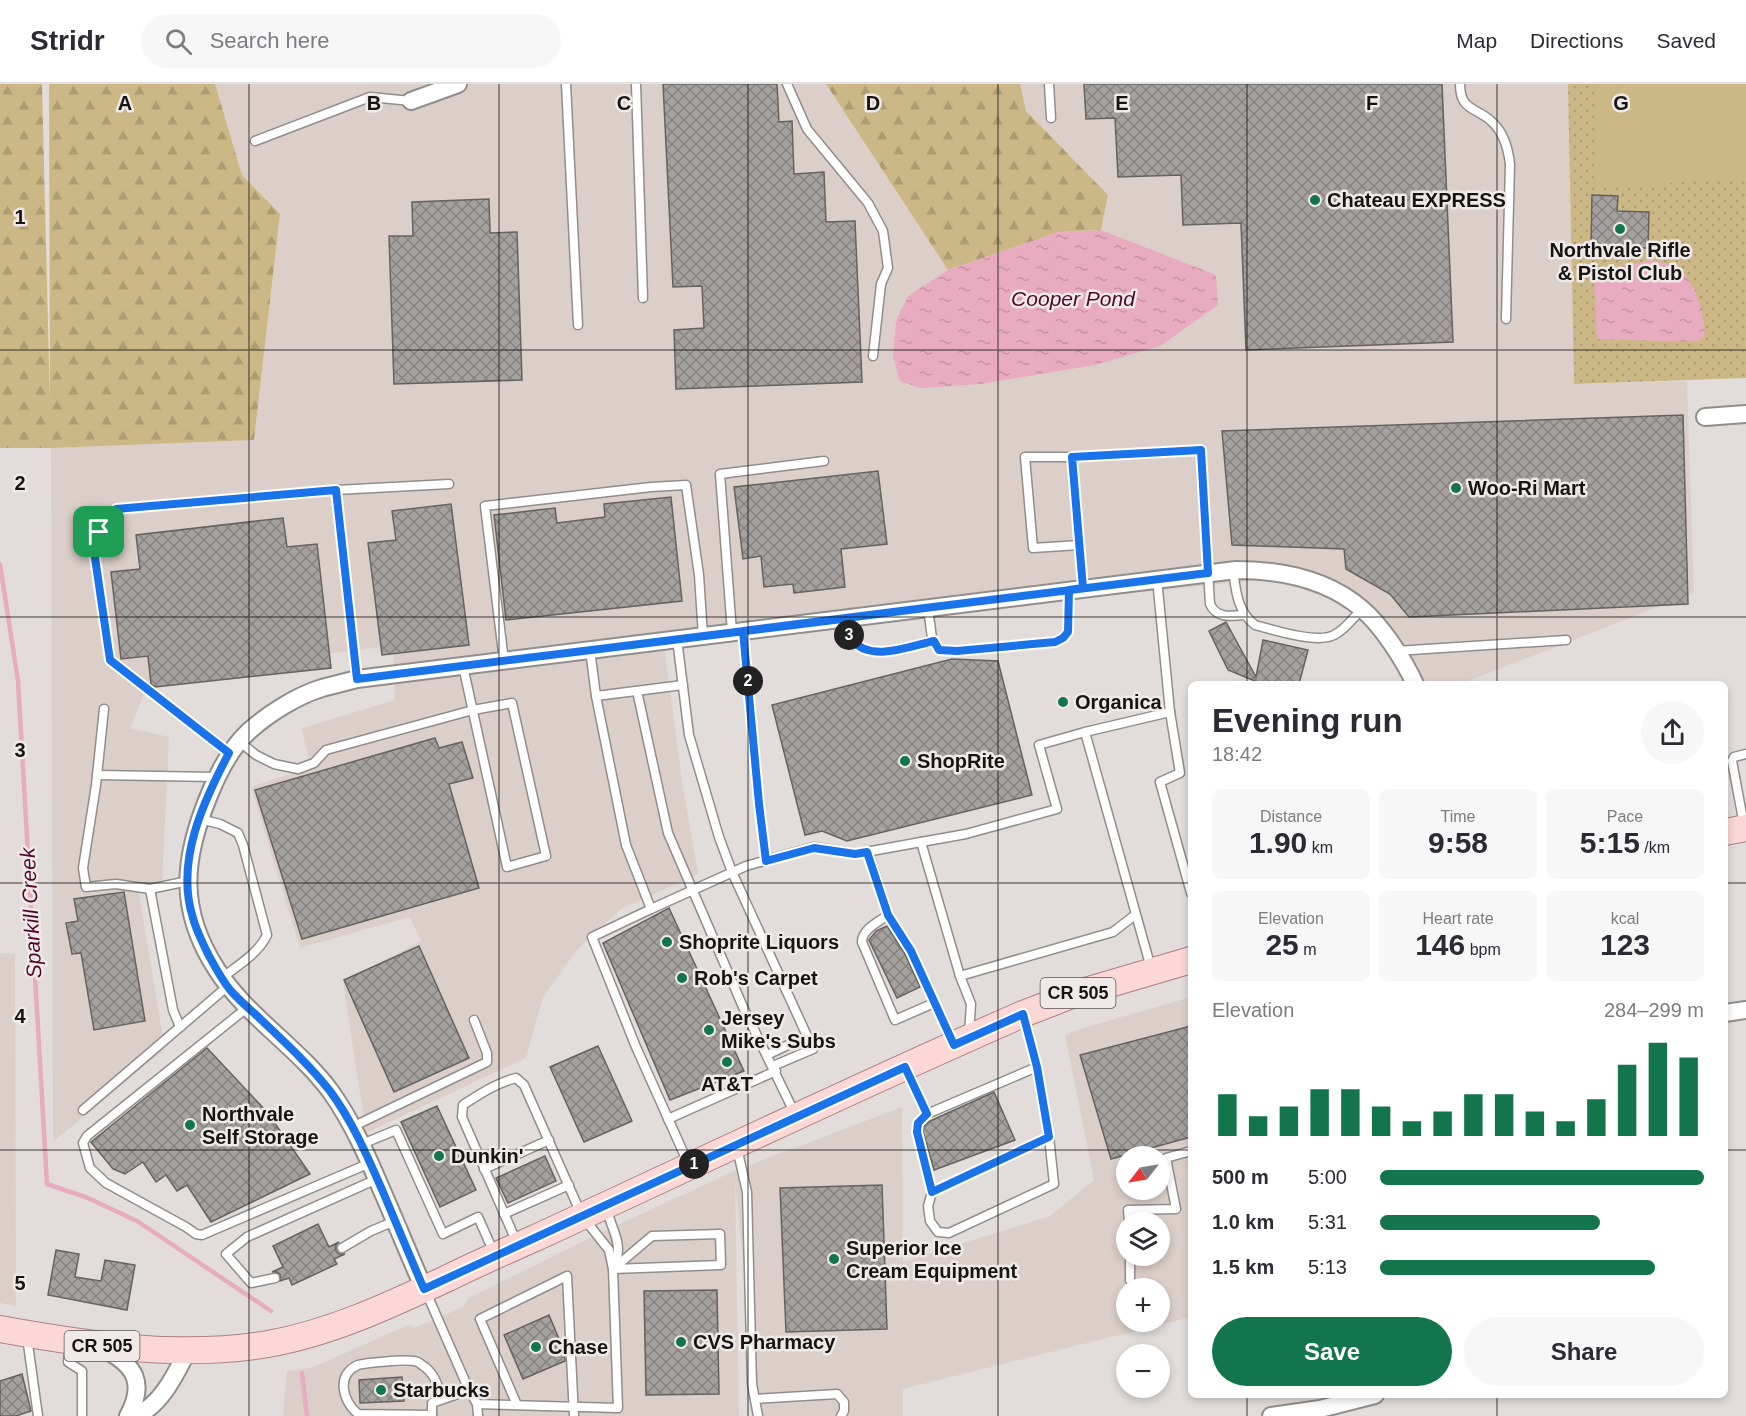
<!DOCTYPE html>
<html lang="en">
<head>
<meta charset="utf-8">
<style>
	body { margin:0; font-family:Helvetica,sans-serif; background:#f7f7f7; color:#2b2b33; height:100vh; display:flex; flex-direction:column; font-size:22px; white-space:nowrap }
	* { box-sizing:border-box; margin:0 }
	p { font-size:20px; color:#7c7c81 }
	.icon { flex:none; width:33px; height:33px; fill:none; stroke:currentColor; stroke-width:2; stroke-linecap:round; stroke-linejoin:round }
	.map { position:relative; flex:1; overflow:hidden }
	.panel { position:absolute; left:1188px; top:597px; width:540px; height:717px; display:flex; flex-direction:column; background:#fff; border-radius:9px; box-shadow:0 3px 9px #0003 }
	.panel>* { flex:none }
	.needle { width:39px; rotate:239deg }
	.buttons { position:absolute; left:1116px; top:1062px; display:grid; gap:12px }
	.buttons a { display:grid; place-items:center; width:54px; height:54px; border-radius:50%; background:#fff; box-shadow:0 3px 9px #0003; font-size:30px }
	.pin { position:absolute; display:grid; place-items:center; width:51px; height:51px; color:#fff; margin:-26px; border-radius:12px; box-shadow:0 3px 9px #0006 }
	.km { position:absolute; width:30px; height:30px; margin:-15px; border-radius:50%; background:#222; color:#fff; font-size:16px; line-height:30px; text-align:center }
	.round { display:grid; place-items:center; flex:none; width:63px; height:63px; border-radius:32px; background:#f7f7f7 }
	.headline { display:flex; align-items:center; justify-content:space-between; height:102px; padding:0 24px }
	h1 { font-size:33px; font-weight:700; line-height:45px }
	.metrics { display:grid; grid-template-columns:repeat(3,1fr); gap:9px; height:102px; padding:6px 24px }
	.metrics div { display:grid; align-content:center; border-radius:9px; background:#f7f7f7; text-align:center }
	.metrics b { font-size:30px; font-weight:700 }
	.metrics small { font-size:16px; font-weight:400 }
	.metrics p { font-size:16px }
	.chart { height:168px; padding:12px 24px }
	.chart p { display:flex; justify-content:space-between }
	.chart svg { width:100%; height:108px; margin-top:6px; stroke:#13754c; stroke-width:6 }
	.cta { display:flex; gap:12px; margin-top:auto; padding:12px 24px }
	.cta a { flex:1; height:69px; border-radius:36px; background:#13754c; color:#fff; font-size:24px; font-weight:700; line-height:69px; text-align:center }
	.cta a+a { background:#f7f7f7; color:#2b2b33 }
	ul { padding:0 24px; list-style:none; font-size:20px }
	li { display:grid; grid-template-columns:96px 72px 1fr; align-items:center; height:45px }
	li i { height:15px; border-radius:8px; background:#13754c }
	header { display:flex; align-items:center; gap:36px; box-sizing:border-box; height:84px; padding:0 30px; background:#fff; border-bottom:2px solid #e1e1e2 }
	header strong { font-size:28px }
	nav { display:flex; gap:33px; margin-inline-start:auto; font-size:21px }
	.search { width:420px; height:54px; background:#f7f7f7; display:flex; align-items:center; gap:15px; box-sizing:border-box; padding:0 21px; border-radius:33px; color:#7c7c81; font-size:22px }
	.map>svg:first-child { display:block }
	.built { fill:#dccfca; fill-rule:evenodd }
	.forest { fill:url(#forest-firs) }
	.park { fill:url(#park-dots) }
	.garden { fill:#cbb886 }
	.water { fill:url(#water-ripples) }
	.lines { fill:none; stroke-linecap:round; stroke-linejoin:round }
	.stream { stroke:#e8abbf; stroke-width:4.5 }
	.building { fill:url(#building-cross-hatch); stroke:#65625f; stroke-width:1.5 }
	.service-casing { stroke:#918d8b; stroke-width:11 }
	.minor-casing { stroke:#918d8b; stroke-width:20 }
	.primary-casing { stroke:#aa8281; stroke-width:28 }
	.service { stroke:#fff; stroke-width:8 }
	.minor { stroke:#fff; stroke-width:16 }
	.primary { stroke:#fbd7d6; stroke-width:26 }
	.route-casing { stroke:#fff; stroke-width:12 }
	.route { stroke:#1a73e8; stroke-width:8 }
	.grid { fill:none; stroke:#171514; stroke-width:1.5; stroke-opacity:0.55 }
	.poi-dot { fill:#13754c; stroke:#efeae8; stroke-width:2 }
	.labels { text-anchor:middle; stroke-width:5; stroke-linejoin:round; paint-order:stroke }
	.shield { fill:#efeae8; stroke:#585554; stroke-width:1.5 }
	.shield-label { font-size:18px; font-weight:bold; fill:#171514 }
	.poi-label { font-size:20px; font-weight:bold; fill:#171514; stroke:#efeae8; text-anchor:start }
	.water-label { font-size:21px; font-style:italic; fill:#4e072a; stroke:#efeae8 }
	.grid-label { font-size:20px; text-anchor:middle; font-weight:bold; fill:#171514; stroke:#efeae8; stroke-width:5; stroke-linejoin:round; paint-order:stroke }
</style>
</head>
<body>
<header>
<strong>Stridr</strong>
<div class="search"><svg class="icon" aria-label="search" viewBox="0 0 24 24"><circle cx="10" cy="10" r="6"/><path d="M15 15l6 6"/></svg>Search here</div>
<nav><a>Map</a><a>Directions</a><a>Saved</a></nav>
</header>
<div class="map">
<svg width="1746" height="1332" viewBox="0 0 1746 1332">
	<defs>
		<pattern id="forest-firs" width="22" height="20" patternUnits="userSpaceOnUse" patternTransform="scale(1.5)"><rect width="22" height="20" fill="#cbb886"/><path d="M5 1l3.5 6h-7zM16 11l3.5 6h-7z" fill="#ae9d73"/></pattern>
		<pattern id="park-dots" width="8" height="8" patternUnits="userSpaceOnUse" patternTransform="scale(1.5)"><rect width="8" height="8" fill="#cbb886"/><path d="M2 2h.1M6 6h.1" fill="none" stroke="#ae9d73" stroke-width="1.8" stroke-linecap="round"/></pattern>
		<pattern id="water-ripples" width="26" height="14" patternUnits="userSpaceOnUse" patternTransform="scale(1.5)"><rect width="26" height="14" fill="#e8abbf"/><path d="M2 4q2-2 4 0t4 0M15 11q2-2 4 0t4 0" fill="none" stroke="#c692a3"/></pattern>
		<pattern id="building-cross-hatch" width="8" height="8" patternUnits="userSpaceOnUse" patternTransform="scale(1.5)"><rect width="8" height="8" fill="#a4a19e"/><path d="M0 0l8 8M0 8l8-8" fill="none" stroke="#858280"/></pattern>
	</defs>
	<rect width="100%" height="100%" fill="#e2dddb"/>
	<g class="built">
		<polygon points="215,0 826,0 948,186 1059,148 1101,146 1108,111 1026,27 1020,0 1568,0 1574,300 1687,297 1694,509 1468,597 1455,600 1408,600 1364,527 1273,495 1002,522 664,561 682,697 698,790 621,825 577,866 543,913 526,974 366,1049 343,898 421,857 410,833 300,864 251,703 310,683 302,644 395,616 393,562 152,590 130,644 169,653 162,801 138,805 165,965 53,1058 51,364 254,356 280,130 242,91"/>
		<polygon points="0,869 15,870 16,1222 0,1219"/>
		<path d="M1191,913V1233L903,1305V1332H758L735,1098L739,1332H283L287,1287L311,1284L408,1241L414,1244L463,1223L468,1214L596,1151L734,1087L902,1023L903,1178L1050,1132L1094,1096L1065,951L1080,945ZM1126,1072H1160V1106H1126ZM1126,1138H1160V1172H1126ZM1126,1204H1160V1238H1126Z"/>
	</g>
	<g class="forest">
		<polygon points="0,0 42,0 50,319 49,0 215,0 242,91 280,130 254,356 51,364 0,364"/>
		<polygon points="826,0 1020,0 1026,27 1108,111 1101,146 1059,148 948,186"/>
	</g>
	<polygon class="park" points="1568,0 1746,0 1746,294 1574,300"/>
	<polygon class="garden" points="1596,0 1746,0 1746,94 1593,104 1597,25"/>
	<g class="water">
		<polygon points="1101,146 1216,191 1218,221 1160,262 1095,281 981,300 920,304 900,297 893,273 896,237 908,212 948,186 1059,148"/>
		<path d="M1652,176C1659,178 1668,179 1675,183C1698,198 1703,227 1705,252L1697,258L1597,255L1594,195L1627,181Z"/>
	</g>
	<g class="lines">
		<g class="stream">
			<polyline points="0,480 18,597 47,1100 88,1114 137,1137 271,1227"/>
			<polyline points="302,1289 307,1332"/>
		</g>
	</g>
	<g class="building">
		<polygon points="663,0 777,0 779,38 792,37 794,90 824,88 826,138 855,137 862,298 676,305 674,246 704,244 702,202 673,203"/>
		<polygon points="1084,0 1442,0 1453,258 1246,266 1241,139 1183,141 1181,91 1118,93 1115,34 1086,35"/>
		<polygon points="1592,111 1618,112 1617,127 1649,128 1648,164 1591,163"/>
		<polygon points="489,115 490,149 517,148 522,296 394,300 389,152 413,152 412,118"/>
		<polygon points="1683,331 1688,520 1409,533 1390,510 1346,485 1344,465 1232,461 1222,347"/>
		<polygon points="878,387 887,460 841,465 845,503 794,509 793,500 764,503 761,472 743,475 734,403"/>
		<polygon points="671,413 682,517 506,536 494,431 555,424 557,439 605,433 604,420"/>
		<polygon points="451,420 469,561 382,571 368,459 396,456 392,427"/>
		<polygon points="283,434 287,463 317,460 331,584 155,603 151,600 148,572 121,575 111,488 140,485 136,451"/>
		<polygon points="1226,538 1256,593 1263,556 1308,566 1299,600 1254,600 1255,597 1228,586 1209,547"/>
		<polygon points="952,575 998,577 1032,711 847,757 822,747 805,751 772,621"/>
		<polygon points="435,654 439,664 462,658 473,694 449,700 479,804 302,855 255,706"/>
		<polygon points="124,808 145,937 94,946 81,869 72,870 66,839 78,837 74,815"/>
		<polygon points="669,824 744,987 670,1016 603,859"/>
		<polygon points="887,842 905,870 920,903 897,914 869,856 876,847"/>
		<polygon points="419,862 469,974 394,1008 344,896"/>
		<polygon points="1191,942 1191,1053 1111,1075 1080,971"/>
		<polygon points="598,962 632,1037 584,1058 550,983"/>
		<polygon points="207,964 267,1028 310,1090 211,1138 187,1101 177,1107 166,1091 156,1098 143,1078 125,1090 113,1085 91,1058"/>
		<polygon points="994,1008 1015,1056 934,1086 923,1048 924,1042 928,1038"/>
		<polygon points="437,1022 476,1106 440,1123 401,1038"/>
		<polygon points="545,1072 556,1097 508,1119 496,1094"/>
		<polygon points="882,1101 887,1245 786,1248 780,1104"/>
		<polygon points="318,1140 329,1163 339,1158 336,1161 336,1167 339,1170 345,1170 334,1175 337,1180 292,1201 289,1194 280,1197 280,1190 276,1188 272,1188 283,1183 273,1162"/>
		<polygon points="56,1166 79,1170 75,1193 101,1197 105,1176 135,1181 127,1226 48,1211"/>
		<polygon points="717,1206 719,1310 646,1311 644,1207"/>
		<polygon points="549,1231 564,1267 565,1277 523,1295 504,1251"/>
		<polygon points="22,1290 31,1327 16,1332 0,1332 0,1297"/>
		<polygon points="402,1293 404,1317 360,1319 359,1296"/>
	</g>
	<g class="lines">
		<defs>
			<g id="service">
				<polyline points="566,0 578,241"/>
				<polyline points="636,0 643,214"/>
				<polyline points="787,0 807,45 868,119 883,147 888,184 881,200 873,272"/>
				<polyline points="1049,0 1051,34"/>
				<path d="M1460,0C1460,27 1476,23 1491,37C1504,48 1508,64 1510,80L1506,235"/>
				<polyline points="255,57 370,13 411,17"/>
				<polyline points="1072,373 1025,373 1033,464 1079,461"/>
				<polyline points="336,406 449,400"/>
				<path d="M1233,486C1236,507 1237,527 1255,541C1274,546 1317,560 1334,551C1345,546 1353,534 1362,525"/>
				<polyline points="1157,495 1170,628 1180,689 1160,698 1191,809"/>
				<path d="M1083,504L1072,373L1201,366L1210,520C1217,535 1231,532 1244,531"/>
				<polyline points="928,524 932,554 939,566 957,567 1055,558 1063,554 1068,548 1069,506"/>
				<path d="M842,535C845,541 847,551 852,556C871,579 910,562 934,557"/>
				<polyline points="743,547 759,720 766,777"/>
				<polyline points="732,548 720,390 824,377"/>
				<polyline points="677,555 689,651 719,753 732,788 813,965 773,982"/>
				<polyline points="590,566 596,612 626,761 651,825 746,782 814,763 855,770 921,758"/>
				<polyline points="1396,567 1566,556"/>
				<polyline points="504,577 485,422 651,403 686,401 699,491 703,552"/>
				<polyline points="637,607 668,749 743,923 795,1030"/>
				<polyline points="596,612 683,601"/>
				<polyline points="104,625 96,701 83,784 86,803 116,800 150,805 188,797"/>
				<polyline points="1085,648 1151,884"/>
				<polyline points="240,658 256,671 274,680 298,685 314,679 326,666 473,626 512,619 546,772 507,783 463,582"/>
				<polyline points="229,669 110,576 94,467 99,448 115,425 336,406 357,595"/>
				<polyline points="97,691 216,693"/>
				<path d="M200,735L220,740L238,749L243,761L267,851C258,870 238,881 222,894"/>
				<polyline points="1744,741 1732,677 1734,673 1746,670"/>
				<polyline points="868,768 888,831 911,867 953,958"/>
				<polyline points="150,805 173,926 180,943"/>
				<polyline points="651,825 592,853 636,963 688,1079"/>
				<path d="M888,831C879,838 862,845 862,858L895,936L934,919"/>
				<polyline points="960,892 1113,848 1135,831"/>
				<polyline points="248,923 87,1052 83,1059 90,1084 106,1099 186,1143 196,1150 202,1151 370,1079"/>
				<polyline points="969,950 971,920 960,892 921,758 966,750 1057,725 1039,661 1085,648 1170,628"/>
				<polyline points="767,971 807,952"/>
				<polyline points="1037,983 927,1030 918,1039 917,1048 932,1108 928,1122 930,1137 938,1148 949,1149 1054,1100 1049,1053"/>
				<polyline points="907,986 927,1030"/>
				<polyline points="83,1026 228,902"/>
				<polyline points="668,1035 776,987"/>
				<polyline points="352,1043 487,978 487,969 474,936"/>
				<polyline points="362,1060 396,1046 443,1150 478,1133 494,1169"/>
				<polyline points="737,1064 747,1108 752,1300 758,1332"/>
				<polyline points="484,1085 549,1056"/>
				<polyline points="932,1108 1049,1053 1037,983 1024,933"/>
				<path d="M607,1124C610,1145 625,1159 614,1182"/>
				<polyline points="504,1130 569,1101"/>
				<polyline points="1129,1138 1128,1126 1176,1125 1166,1074 1191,1067"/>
				<polygon points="720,1150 721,1181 613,1185 652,1152"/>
				<polyline points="342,1164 371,1147 395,1137"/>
				<polyline points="1130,1172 1130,1196"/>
				<polyline points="275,1194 251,1199 226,1170 247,1153 377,1095"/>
				<path d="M426,1208L469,1306L477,1320L618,1324L613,1185L609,1166L582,1132L524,1001L516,994C496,999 480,1010 463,1021L462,1033L517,1159"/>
				<polyline points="27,1253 38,1332"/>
				<polyline points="70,1260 68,1278 82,1287 82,1332"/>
				<polyline points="755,1315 837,1310 844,1318 844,1327 841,1332"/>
				<polyline points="477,1320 478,1332"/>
				<polyline points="517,1321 480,1235 567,1192 574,1332"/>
				<path d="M432,1331L358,1330C343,1317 335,1291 358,1281C365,1279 406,1275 413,1277C416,1277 420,1279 422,1281C435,1289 438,1302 442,1315"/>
				<polyline points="432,1332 432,1319 469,1306"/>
			</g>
			<g id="minor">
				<polyline points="411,17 458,0"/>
				<polyline points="1705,333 1746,330"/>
				<polyline points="1725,929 1746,926"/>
				<path d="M424,1205C410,1173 397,1141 383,1109C368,1074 353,1039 331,1008C298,963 247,933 217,886C177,825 183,773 210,709C219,687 230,665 248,648C268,630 296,612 322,604C334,601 345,598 357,595L1236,486C1280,486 1327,495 1362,525C1382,542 1404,576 1415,600"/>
				<path d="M104,1265C135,1281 146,1299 128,1332"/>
				<path d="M137,1332C163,1318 175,1291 188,1266"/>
				<polyline points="1271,1332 1320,1325 1375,1311"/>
			</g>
			<g id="primary">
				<polyline points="1725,748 1746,744"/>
				<path d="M0,1245C89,1261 178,1275 268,1260C331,1249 390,1221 448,1194C476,1180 504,1168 533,1155C696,1080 858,1002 1023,930L1072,911L1191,876"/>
			</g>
		</defs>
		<use href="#service" class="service-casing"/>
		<use href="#minor" class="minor-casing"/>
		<use href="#primary" class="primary-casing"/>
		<use href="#service" class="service"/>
		<use href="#minor" class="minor"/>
		<use href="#primary" class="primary"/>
	</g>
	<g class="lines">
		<defs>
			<path id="route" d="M99,448L94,467L110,576L229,669C203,718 175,778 193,834C196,846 202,857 207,868C214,881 221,895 231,907C238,915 246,922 254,929C280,954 308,979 330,1007C353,1038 368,1074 383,1108C397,1141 410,1173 424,1205L905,983L927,1030L918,1039L917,1048L932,1108L1049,1053L1037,983L1023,930L954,961L911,867L888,831L867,768L855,770L814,764L766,777L759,720L743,547C898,528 1053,507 1208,489L1201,366L1072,373L1083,504L1069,506L1068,548L1063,554L1055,558L957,567L939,566L934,557C910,562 871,579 852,556C847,550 845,541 842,535C680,555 519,575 357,595L336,406L116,425L99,448"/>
		</defs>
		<use href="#route" class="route-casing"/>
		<use href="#route" class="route"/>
	</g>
	<path class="grid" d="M249,0V1332M499,0V1332M748,0V1332M998,0V1332M1247,0V600M1497,0V600M0,266H1746M0,533H1746M0,799H1191M1725,799H1746M0,1066H1191M1725,1066H1746M1247,1311V1332M1497,1311V1332"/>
	<g class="poi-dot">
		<circle cx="1315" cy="116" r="6"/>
		<circle cx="1620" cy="145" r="6"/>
		<circle cx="1456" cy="404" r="6"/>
		<circle cx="1063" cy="618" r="6"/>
		<circle cx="905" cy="677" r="6"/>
		<circle cx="667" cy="858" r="6"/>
		<circle cx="682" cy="894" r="6"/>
		<circle cx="709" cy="946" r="6"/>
		<circle cx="727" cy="978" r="6"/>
		<circle cx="190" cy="1041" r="6"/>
		<circle cx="439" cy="1072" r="6"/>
		<circle cx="834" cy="1175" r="6"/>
		<circle cx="681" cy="1258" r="6"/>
		<circle cx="536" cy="1263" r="6"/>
		<circle cx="381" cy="1306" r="6"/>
	</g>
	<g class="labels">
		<g class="shield">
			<rect x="1040.5" y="894" width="75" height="30" rx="4.5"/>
			<rect x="64.5" y="1247" width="75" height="30" rx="4.5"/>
		</g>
		<g class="shield-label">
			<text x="1078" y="915">CR 505</text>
			<text x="102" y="1268">CR 505</text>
		</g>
		<g class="poi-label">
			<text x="1327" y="123">Chateau EXPRESS</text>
			<text x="1620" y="173" text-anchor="middle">Northvale Rifle<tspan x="1620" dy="23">&amp; Pistol Club</tspan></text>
			<text x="1468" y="411">Woo-Ri Mart</text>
			<text x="1075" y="625">Organica</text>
			<text x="917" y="684">ShopRite</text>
			<text x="679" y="865">Shoprite Liquors</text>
			<text x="694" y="901">Rob's Carpet</text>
			<text x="721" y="941">Jersey<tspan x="721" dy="23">Mike's Subs</tspan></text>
			<text x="727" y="1007" text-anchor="middle">AT&amp;T</text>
			<text x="202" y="1037">Northvale<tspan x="202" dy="23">Self Storage</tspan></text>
			<text x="451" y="1079">Dunkin'</text>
			<text x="846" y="1171">Superior Ice<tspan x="846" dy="23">Cream Equipment</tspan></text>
			<text x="693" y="1265">CVS Pharmacy</text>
			<text x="548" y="1270">Chase</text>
			<text x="393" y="1313">Starbucks</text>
		</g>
		<g class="water-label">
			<text x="1073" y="222">Cooper Pond</text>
			<text transform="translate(31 829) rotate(-93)" y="7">Sparkill Creek</text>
		</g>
	</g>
	<g class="grid-label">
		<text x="125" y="26">A</text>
		<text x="374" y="26">B</text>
		<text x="624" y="26">C</text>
		<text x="873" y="26">D</text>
		<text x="1122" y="26">E</text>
		<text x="1372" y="26">F</text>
		<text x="1621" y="26">G</text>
		<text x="20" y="140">1</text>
		<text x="20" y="406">2</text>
		<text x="20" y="673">3</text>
		<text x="20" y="939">4</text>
		<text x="20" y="1206">5</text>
	</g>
</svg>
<div class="buttons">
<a><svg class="needle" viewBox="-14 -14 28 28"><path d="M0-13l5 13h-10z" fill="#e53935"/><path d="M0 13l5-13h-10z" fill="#7c7c81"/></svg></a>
<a><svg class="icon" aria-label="layers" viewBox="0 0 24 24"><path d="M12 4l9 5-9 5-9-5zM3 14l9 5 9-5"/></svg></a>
<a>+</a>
<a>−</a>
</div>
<div class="pin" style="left:99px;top:448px;background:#1e9e55"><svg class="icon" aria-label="arrive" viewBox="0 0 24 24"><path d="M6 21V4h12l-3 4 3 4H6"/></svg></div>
<b class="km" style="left:694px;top:1080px">1</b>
<b class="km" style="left:748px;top:597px">2</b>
<b class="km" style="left:849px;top:551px">3</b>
<section class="panel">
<div class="headline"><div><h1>Evening run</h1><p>18:42</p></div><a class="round"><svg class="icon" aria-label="share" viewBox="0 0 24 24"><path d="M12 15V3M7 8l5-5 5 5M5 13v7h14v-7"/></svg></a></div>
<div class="metrics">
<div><p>Distance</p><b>1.90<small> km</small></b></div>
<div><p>Time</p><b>9:58</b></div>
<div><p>Pace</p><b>5:15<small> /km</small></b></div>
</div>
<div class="metrics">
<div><p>Elevation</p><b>25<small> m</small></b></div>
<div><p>Heart rate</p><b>146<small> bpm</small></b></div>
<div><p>kcal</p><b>123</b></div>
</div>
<div class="chart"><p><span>Elevation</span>284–299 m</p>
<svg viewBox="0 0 160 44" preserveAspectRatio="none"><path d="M5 44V27M15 44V36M25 44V32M35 44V25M45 44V25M55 44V32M65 44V38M75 44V34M85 44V27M95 44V27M105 44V34M115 44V38M125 44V29M135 44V15M145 44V6M155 44V12"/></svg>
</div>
<ul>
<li><b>500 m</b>5:00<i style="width:100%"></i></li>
<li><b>1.0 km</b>5:31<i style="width:68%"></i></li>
<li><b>1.5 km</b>5:13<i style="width:85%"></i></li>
</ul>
<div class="cta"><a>Save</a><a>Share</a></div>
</section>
</div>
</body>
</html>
